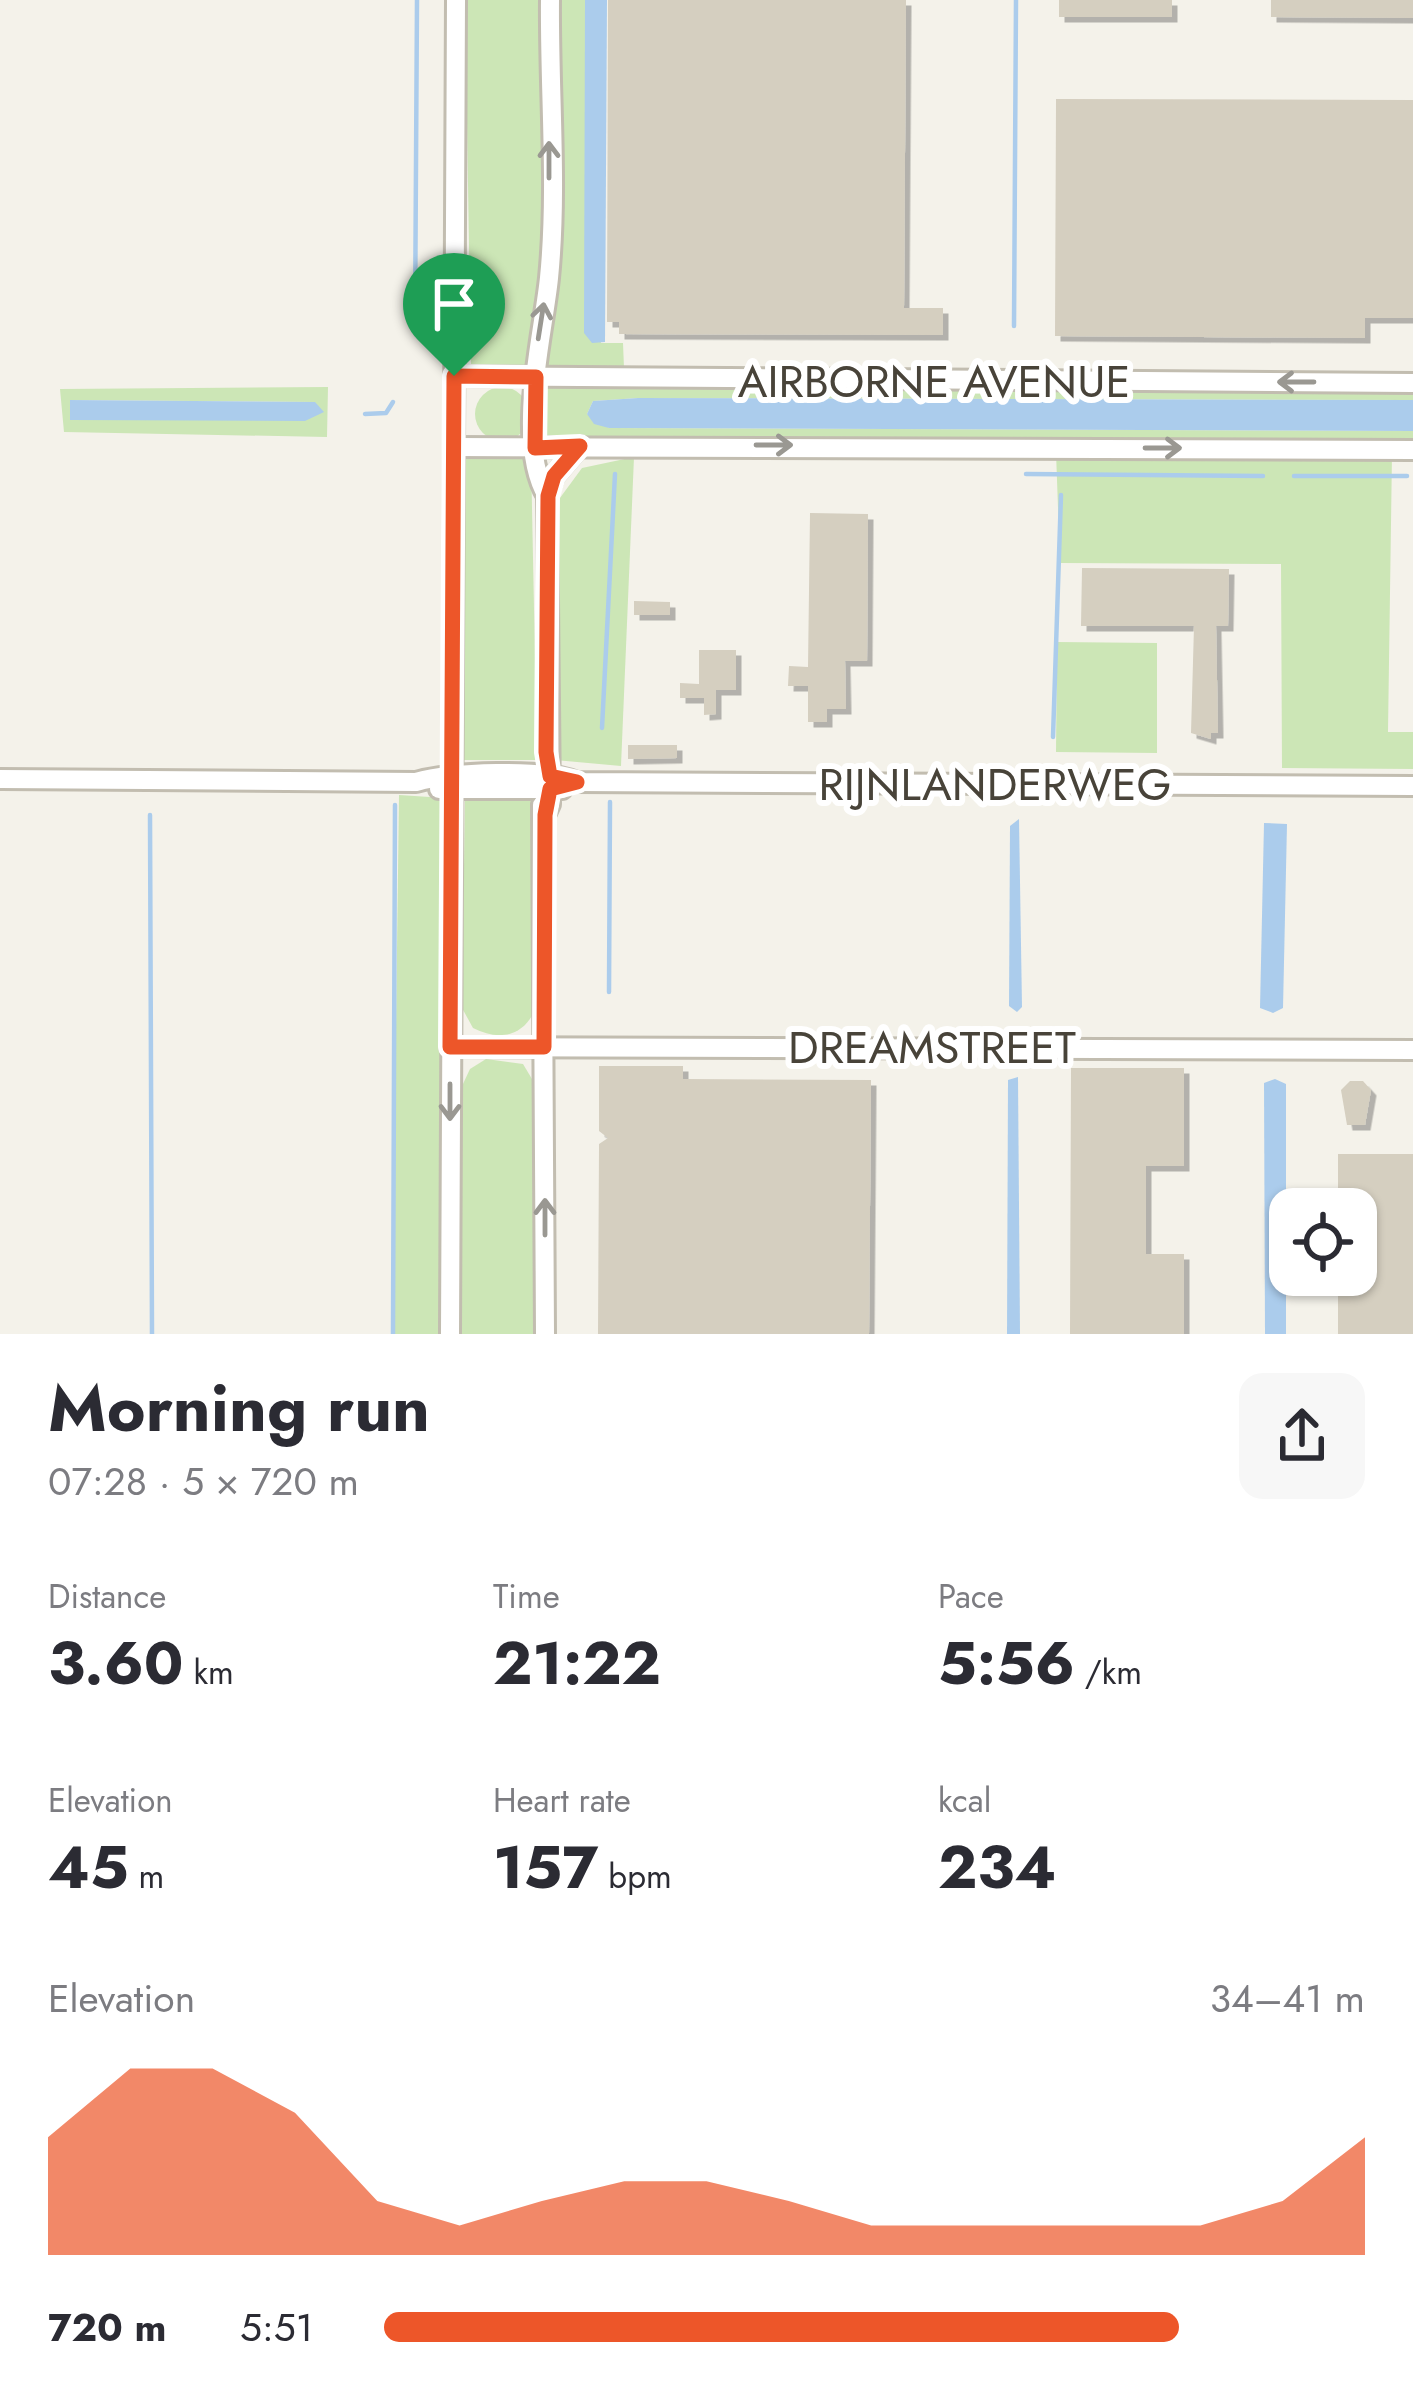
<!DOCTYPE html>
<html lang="en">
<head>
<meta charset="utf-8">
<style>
	body { margin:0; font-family:Jost,sans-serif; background:#f7f7f7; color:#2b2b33; height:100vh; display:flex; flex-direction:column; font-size:45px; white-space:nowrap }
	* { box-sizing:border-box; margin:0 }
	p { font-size:39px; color:#7c7c81 }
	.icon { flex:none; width:66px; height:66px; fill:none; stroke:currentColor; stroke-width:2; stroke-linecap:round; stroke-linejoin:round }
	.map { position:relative; height:1334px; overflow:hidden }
	.side { display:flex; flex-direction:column; background:#fff; flex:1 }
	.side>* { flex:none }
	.buttons { position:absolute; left:1269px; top:1188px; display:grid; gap:24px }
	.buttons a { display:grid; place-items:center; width:108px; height:108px; border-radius:24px; background:#fff; box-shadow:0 3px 9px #0004; font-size:60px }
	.pin { position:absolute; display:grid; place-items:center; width:102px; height:102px; color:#fff; margin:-123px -51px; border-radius:50% 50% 50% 0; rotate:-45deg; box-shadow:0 0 12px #0007 }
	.pin .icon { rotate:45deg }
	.round { display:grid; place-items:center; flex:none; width:126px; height:126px; border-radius:24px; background:#f7f7f7 }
	.overview { display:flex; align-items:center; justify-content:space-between; height:204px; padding:0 48px }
	h1 { font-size:66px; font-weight:700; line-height:90px }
	.figures { display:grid; grid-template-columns:repeat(3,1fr); gap:18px; height:204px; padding:12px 48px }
	.figures div { display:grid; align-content:center }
	.figures b { font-size:60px; font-weight:700 }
	.figures small { font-size:33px; font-weight:400 }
	.figures p { font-size:33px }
	.chart { height:336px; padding:24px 48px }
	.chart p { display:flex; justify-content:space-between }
	.chart svg { width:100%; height:216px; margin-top:12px; fill:#ed5629; opacity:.7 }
	ul { padding:0 48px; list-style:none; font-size:39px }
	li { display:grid; grid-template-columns:192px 144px 1fr; align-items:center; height:90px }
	li i { height:30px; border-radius:15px; background:#ed5629 }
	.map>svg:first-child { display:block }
	.green { fill:#cce6b6; fill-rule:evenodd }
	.water { fill:#abccec }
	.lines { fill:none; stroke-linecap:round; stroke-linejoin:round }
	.stream { stroke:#abccec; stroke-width:4.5 }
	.building { fill:#d5cfc0; filter:url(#shadow) }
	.minor-casing { stroke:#c2bdb0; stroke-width:24 }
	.minor { stroke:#fff; stroke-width:18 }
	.oneway { stroke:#9a9892 }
	.route-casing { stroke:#fff; stroke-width:24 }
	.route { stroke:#ed5629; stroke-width:15 }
	.labels { text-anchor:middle; stroke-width:12; stroke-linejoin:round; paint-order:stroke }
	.street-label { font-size:45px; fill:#484339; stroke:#fff }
</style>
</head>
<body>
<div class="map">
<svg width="1413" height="1334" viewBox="0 0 1413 1334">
	<defs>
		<filter id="shadow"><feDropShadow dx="5.5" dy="5.5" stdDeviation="0" flood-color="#0004"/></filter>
	</defs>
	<rect width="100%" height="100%" fill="#f4f2ea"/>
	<g class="green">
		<polygon points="465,0 542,0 541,283 533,368 471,367"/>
		<polygon points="558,0 585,0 585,181 601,343 623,343 624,368 541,368"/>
		<polygon points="544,384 1413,388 1413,400 638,398 593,401 587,414 609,428 1413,431 1413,445 548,440 542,434"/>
		<path d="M328,387L327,437L64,432L60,389ZM71,400L315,402L70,419Z"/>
		<circle cx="502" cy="414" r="27"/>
		<polygon points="1056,452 1392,454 1388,732 1413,732 1413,769 1282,768 1281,564 1060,563"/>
		<polygon points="465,457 531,457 537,760 463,760"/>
		<polygon points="634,457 621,766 555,760 557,502 582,468"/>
		<polygon points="1057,642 1157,643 1157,753 1056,752"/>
		<polygon points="399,795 445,798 443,1334 392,1334"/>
		<path d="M465,795L534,796L535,1010C523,1037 498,1041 473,1028L462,1008Z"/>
		<polygon points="486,1059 523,1064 535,1084 534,1334 461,1334 462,1086 470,1069"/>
	</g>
	<g class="water">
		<polygon points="585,0 607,0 605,342 592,343 584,333"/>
		<polygon points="638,398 1413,400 1413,431 609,428 594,424 587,414 593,401"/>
		<polygon points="70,400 315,402 324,412 305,421 70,420"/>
		<polygon points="1019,819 1022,1007 1017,1012 1009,1006 1010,826"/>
		<polygon points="1264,823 1287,824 1283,1008 1273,1013 1260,1008"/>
		<polygon points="1018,1077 1020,1334 1007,1334 1008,1080"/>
		<polygon points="1275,1079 1286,1084 1286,1334 1265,1334 1264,1083"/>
	</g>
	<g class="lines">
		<g class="stream">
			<polyline points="1014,326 1016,0"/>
			<polyline points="415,327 417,0"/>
			<polyline points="365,414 386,413 393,402"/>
			<polyline points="1026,474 1263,476"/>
			<polyline points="1294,476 1407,476"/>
			<polyline points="602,728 615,474"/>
			<polyline points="1053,737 1061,495"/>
			<polyline points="150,815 152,1334"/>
			<polyline points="609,992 610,802"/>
			<polyline points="393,1334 395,805"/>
		</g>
	</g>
	<g class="building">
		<polygon points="608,0 906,0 904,308 943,308 943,335 619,334 619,322 607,322"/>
		<rect x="1059" y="0" width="113" height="17"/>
		<polygon points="1271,0 1413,0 1413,18 1271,17"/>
		<polygon points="1056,99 1413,100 1413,318 1365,318 1365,338 1055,336"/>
		<polygon points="810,513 868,514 867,661 845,661 846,709 827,709 827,722 808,722 808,686 788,686 789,666 808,667"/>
		<polygon points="1082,568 1229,569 1228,626 1216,626 1218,733 1211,733 1211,739 1191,733 1194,626 1081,626"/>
		<polygon points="634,601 670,602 670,615 634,615"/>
		<polygon points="699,650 736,650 736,690 716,690 716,714 704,715 704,698 680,698 680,683 699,684"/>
		<polygon points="628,745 677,745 677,758 628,759"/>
		<polygon points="599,1066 683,1066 683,1079 871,1080 869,1334 598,1334 599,1144 608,1138 599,1131"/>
		<polygon points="1071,1068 1184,1068 1184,1166 1146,1166 1146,1254 1184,1254 1184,1334 1070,1334"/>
		<polygon points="1350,1081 1363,1081 1371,1090 1365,1125 1347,1125 1341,1090"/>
		<polygon points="1338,1154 1413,1154 1413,1334 1338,1334 1338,1275 1356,1275 1356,1209 1338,1209"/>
	</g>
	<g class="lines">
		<defs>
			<g id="minor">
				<polyline points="454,376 1413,383"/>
				<polyline points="454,447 1413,450"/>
				<polyline points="547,496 554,476 580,446"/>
				<path d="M0,779L416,782C451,772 543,768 577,782L1413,786"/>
				<polyline points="439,789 562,789"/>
				<polyline points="542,805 545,1334"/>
				<path d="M545,815L550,804L547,496C515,442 543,337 549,278C558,187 549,91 550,0"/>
				<polyline points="450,1047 1413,1050"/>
				<polyline points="450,1334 456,0"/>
			</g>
		</defs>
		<use href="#minor" class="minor-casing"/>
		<use href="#minor" class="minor"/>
	</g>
	<defs><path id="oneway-shaft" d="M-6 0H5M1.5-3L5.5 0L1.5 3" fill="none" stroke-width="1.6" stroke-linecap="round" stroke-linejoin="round" transform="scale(3)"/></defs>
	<g class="oneway">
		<use href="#oneway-shaft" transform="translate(549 160) rotate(-90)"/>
		<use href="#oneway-shaft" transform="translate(541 321) rotate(-81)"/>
		<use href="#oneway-shaft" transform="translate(1296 382) rotate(-180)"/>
		<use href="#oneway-shaft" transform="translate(774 445)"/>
		<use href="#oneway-shaft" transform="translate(1163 448)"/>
		<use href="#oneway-shaft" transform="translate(450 1102) rotate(90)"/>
		<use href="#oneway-shaft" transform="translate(545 1217) rotate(-90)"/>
	</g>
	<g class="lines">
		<defs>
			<polygon id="route" points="454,376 536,377 535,448 580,446 554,476 548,496 546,752 550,776 577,782 550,789 545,815 544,1047 450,1047"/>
		</defs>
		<use href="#route" class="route-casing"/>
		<use href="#route" class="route"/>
	</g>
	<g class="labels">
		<g class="street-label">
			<text x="934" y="397">AIRBORNE AVENUE</text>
			<text x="995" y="800">RIJNLANDERWEG</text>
			<text x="932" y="1063">DREAMSTREET</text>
		</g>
	</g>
</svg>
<div class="buttons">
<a><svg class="icon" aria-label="locate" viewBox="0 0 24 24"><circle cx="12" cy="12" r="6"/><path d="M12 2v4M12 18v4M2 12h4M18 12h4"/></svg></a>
</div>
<div class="pin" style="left:454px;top:376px;background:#1e9e55"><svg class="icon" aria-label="arrive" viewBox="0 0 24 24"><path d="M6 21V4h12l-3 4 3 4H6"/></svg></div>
</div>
<section class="side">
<div class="overview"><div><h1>Morning run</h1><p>07:28 · 5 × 720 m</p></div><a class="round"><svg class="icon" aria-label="share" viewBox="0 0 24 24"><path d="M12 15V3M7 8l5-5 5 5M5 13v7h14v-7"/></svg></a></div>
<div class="figures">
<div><p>Distance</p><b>3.60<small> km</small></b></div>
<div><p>Time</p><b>21:22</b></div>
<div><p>Pace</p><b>5:56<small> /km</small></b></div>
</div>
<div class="figures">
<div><p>Elevation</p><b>45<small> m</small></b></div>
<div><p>Heart rate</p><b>157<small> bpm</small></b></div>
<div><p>kcal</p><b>234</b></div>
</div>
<div class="chart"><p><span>Elevation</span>34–41 m</p>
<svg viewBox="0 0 160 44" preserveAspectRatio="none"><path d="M0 44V20L10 6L20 6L30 15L40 33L50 38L60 33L70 29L80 29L90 33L100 38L110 38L120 38L130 38L140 38L150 33L160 20V44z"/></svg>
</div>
<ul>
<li><b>720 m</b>5:51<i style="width:81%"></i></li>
</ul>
</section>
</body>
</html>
